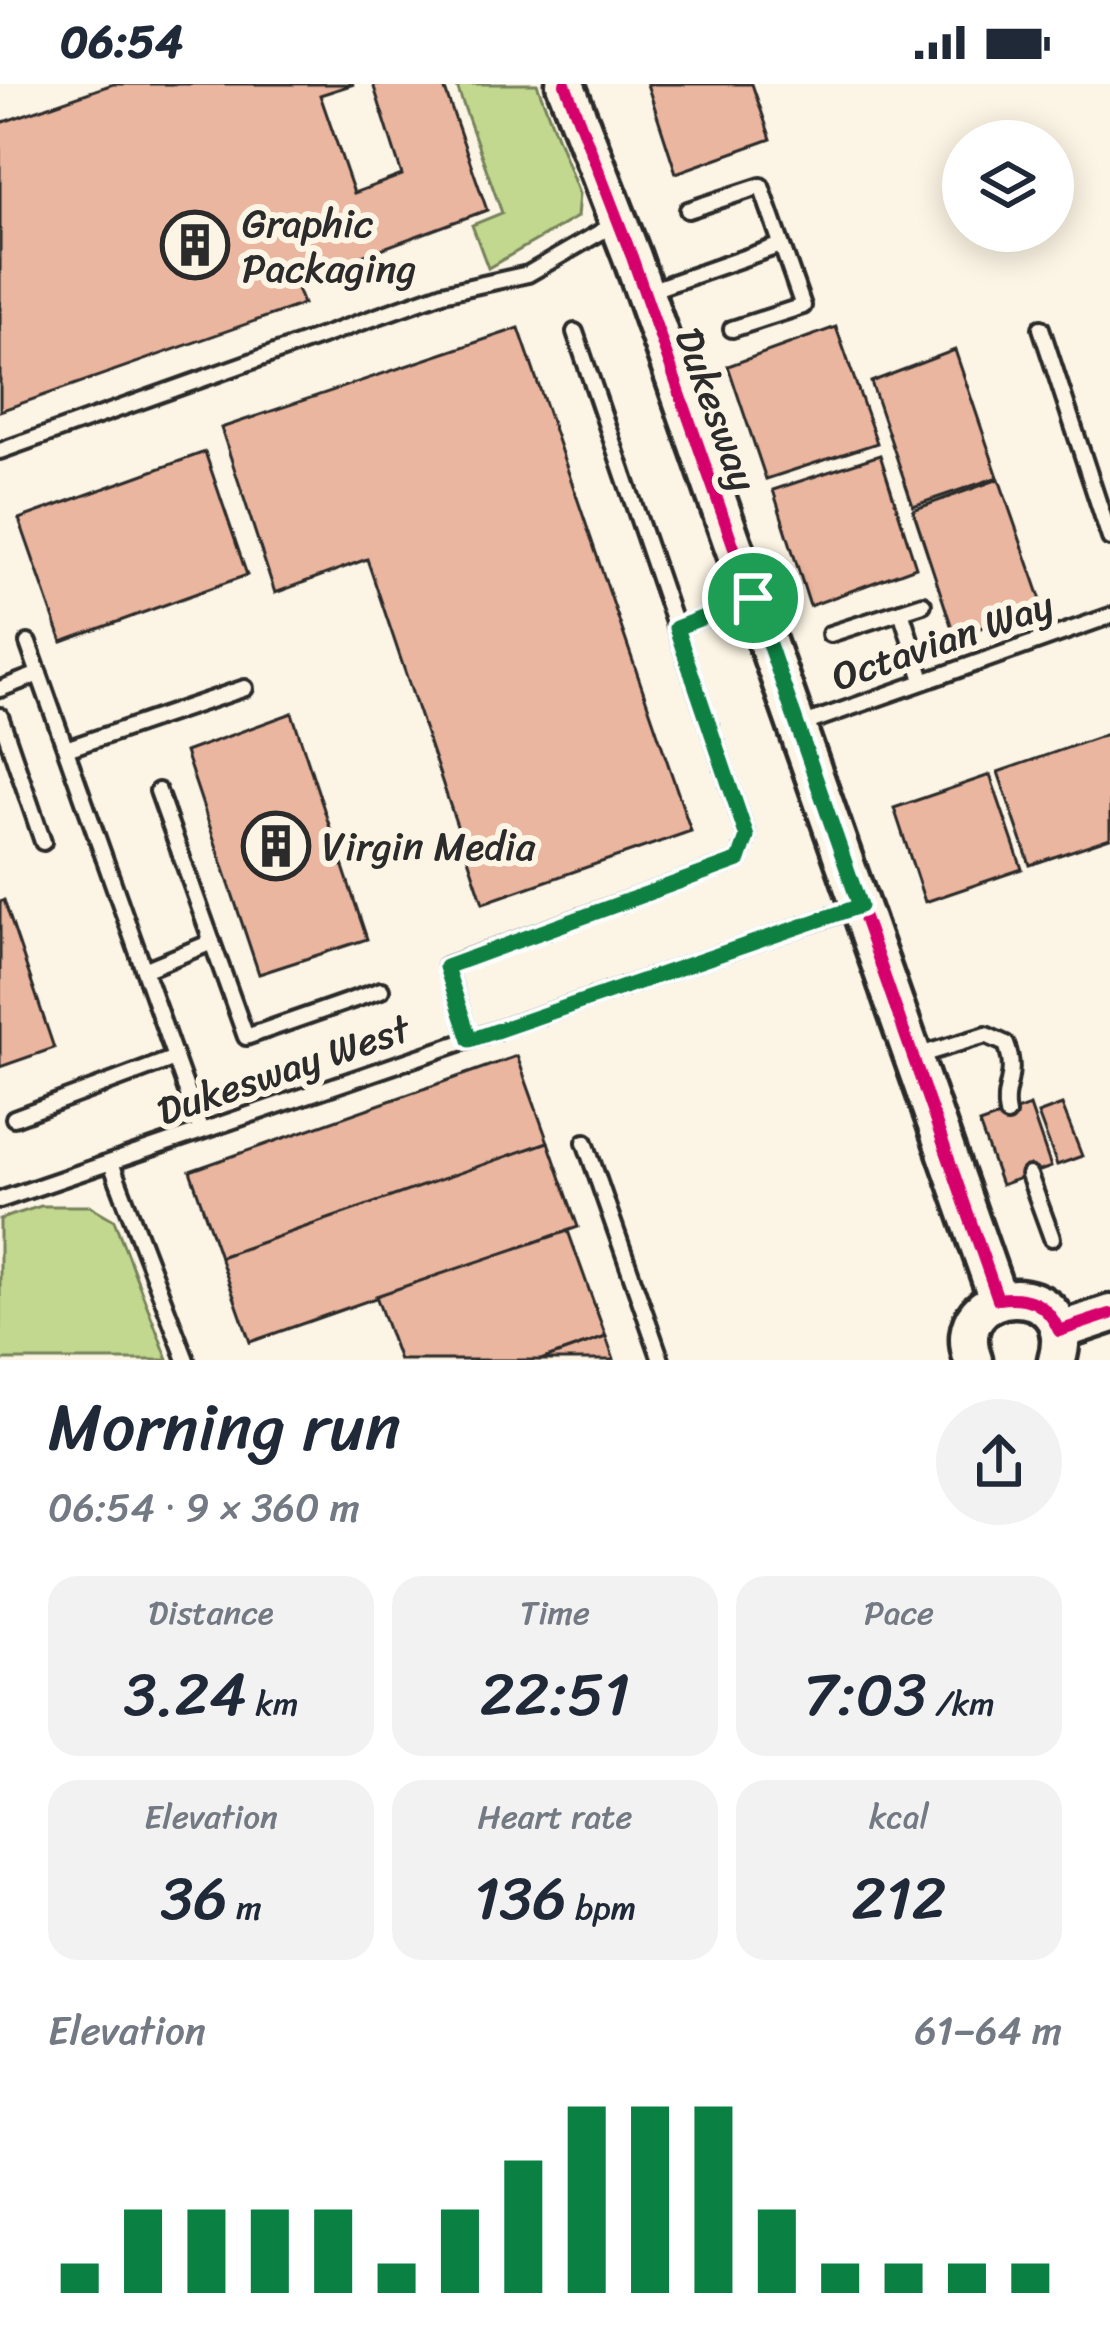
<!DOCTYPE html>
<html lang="en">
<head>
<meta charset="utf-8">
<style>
	body { margin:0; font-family:Sriracha,sans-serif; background:#f2f2f3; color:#1f2937; height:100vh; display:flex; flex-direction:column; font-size:45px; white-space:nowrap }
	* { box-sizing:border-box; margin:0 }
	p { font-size:39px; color:#747a83 }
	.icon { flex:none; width:66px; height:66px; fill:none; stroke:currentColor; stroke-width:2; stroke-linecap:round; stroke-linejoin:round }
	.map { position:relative; height:1276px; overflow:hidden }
	.drawer { display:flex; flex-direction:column; background:#fff; flex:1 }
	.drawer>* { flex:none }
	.controls { position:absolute; left:942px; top:36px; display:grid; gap:24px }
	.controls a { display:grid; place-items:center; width:132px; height:132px; border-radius:50%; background:#fff; box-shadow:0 6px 30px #0003; font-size:60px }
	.pin { position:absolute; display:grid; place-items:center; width:102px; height:102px; color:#fff; margin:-51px; border:6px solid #fff; border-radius:50%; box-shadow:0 3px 12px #0007 }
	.round { display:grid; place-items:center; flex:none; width:126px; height:126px; border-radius:63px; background:#f2f2f3 }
	.head { display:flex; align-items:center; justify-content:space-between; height:204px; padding:0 48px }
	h1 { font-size:66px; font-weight:600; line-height:90px }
	.stats { display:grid; grid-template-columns:repeat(3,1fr); gap:18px; height:204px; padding:12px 48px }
	.stats div { display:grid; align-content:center; border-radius:30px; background:#f2f2f3; text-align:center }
	.stats b { font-size:60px; font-weight:600 }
	.stats small { font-size:33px; font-weight:400 }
	.stats p { font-size:33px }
	.chart { height:336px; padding:24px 48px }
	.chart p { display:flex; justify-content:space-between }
	.chart svg { width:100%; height:216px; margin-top:12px; stroke:#0b8043; stroke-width:6 }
	.status { display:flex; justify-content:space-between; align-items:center; height:84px; padding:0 60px; background:#fff; direction:ltr }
	.status svg { height:33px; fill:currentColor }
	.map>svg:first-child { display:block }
	.green { fill:#c2d88e; stroke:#76825c; stroke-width:3 }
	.building { fill:#ebb69f; stroke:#2b2b2b; stroke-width:3 }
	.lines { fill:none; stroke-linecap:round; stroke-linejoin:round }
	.service-casing { stroke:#2b2b2b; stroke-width:22 }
	.tertiary-casing { stroke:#2b2b2b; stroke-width:45 }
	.service { stroke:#fcf5e5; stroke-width:14 }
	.tertiary { stroke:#fcf5e5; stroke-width:36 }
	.cycleway-casing { stroke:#fcf5e5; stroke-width:20 }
	.cycleway { stroke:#d6006c; stroke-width:12 }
	.route-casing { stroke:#fff; stroke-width:24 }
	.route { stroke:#0b8043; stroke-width:15 }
	.labels { text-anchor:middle; stroke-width:12; stroke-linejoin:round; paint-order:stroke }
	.poi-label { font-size:39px; fill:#2b2b2b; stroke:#fcf5e5; text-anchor:start }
	.street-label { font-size:39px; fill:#2b2b2b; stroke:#fcf5e5 }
</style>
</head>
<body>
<div class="status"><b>06:54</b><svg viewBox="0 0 49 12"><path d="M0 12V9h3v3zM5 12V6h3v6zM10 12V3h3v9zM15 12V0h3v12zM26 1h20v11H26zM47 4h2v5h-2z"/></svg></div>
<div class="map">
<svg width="1110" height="1276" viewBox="0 0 1110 1276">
	<rect width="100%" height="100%" fill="#fcf5e5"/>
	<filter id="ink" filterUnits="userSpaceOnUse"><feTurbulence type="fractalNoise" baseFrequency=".00833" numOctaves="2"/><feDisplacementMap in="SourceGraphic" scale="24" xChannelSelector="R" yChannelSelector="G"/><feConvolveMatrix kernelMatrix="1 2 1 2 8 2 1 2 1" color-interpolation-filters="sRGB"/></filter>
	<g filter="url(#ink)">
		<g class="green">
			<polygon points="456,0 537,0 579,110 577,133 488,184 472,141 502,129"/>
			<polygon points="41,1122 90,1122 114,1136 168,1276 0,1276 0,1135"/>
		</g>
		<g class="building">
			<polygon points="113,0 354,0 320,11 354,109 402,91 373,0 443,0 487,126 294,197 303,220 0,327 0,39"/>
			<polygon points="647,0 752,0 771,55 676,89"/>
			<polygon points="836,243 877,359 766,395 728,282"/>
			<polygon points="519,244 691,747 483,819 367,475 275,509 221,344"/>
			<polygon points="955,266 998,393 913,422 871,298"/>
			<polygon points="205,368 247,491 62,558 19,435"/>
			<polygon points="880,371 916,483 810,522 773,406"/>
			<polygon points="999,395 1043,522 955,553 913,426"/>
			<polygon points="292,629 367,855 259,890 185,668"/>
			<polygon points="1110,649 1110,754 1030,781 998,688"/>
			<polygon points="990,691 1022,785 925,818 894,724"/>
			<polygon points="4,816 54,964 0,983 0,818"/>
			<polygon points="517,972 548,1058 220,1173 190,1087"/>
			<polygon points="1062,1021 1082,1072 1057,1081 1038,1030"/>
			<polygon points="1030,1022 1051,1083 1001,1101 979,1040"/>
			<polygon points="548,1058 578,1143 250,1258 220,1173"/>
			<polygon points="568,1147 606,1253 541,1276 399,1276 376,1212"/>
			<polygon points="606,1253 614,1276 541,1276"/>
		</g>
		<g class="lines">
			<defs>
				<g id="service">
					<polyline points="688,126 761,102 803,222 732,245"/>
					<polyline points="649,207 781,161"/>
					<polyline points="1041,244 1110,454"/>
					<polyline points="0,367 443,209 528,190 618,138"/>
					<polyline points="901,527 923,596"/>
					<polyline points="676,544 748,516"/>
					<polyline points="830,550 923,520"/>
					<polyline points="28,559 201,1047"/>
					<polyline points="0,605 39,590"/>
					<polyline points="0,632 43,758"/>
					<polyline points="798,642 1110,532"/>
					<polyline points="66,665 245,604"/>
					<polyline points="158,707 246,953 381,906"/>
					<polyline points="144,886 212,858"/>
					<polyline points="470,956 446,882 739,776 747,753 575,248"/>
					<path d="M913,973L986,951L1006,960C1019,994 1001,1003 1007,1030"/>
					<polyline points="14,1034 175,974"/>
					<polyline points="585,1058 661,1276"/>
					<polyline points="111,1079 186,1276"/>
					<polyline points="1029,1091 1052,1154"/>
					<polyline points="0,1116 858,823"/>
				</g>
				<g id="tertiary">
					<polyline points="565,0 632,173 998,1215"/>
					<polyline points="1059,1247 1110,1230"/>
					<path d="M973,1276C944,1197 1082,1190 1057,1276"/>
				</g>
			</defs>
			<use href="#service" class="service-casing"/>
			<use href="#tertiary" class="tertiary-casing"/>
			<use href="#service" class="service"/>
			<use href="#tertiary" class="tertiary"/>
			<defs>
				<path id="cycleway" d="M565,0L632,173L998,1215C1028,1211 1047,1219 1059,1247L1110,1230"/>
			</defs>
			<use href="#cycleway" class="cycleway-casing"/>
			<use href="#cycleway" class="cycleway"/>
		</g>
	</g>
	<g class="lines" filter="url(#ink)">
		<defs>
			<polygon id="route" points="753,514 860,822 470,956 446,883 739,776 747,753 676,544"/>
		</defs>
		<use href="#route" class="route-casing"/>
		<use href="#route" class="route"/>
	</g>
	<defs>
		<symbol id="building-ring" viewBox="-11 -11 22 22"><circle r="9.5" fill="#fcf5e5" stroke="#2b2b2b" stroke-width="1.5"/><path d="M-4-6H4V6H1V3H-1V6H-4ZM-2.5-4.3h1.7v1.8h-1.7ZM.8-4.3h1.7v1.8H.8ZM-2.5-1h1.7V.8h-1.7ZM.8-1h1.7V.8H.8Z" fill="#2b2b2b"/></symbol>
	</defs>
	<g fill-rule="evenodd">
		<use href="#building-ring" x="157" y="123" width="76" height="76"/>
		<use href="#building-ring" x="238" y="724" width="76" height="76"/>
	</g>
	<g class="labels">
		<g class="poi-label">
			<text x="242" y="153">Graphic<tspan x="242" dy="45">Packaging</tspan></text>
			<text x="322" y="776">Virgin Media</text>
		</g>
		<g class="street-label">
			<text transform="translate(717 325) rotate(70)" y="14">Dukesway</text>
			<text transform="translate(942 556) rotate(-19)" y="14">Octavian Way</text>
			<text transform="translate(283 985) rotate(-19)" y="14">Dukesway West</text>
		</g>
	</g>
</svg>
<div class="controls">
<a><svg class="icon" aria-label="layers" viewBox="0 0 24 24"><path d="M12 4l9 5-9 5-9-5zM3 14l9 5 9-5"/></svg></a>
</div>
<div class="pin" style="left:753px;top:514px;background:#1e9e55"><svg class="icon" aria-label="arrive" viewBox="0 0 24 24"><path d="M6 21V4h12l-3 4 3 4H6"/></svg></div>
</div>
<section class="drawer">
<div class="head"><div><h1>Morning run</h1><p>06:54 · 9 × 360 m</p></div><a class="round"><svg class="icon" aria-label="share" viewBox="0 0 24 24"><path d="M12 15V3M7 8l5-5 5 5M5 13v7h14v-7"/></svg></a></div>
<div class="stats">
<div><p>Distance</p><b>3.24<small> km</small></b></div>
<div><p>Time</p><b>22:51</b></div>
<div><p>Pace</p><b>7:03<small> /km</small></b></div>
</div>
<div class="stats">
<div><p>Elevation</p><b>36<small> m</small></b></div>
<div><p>Heart rate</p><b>136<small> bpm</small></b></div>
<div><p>kcal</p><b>212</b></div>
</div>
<div class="chart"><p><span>Elevation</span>61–64 m</p>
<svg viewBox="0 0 160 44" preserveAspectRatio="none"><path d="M5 44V38M15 44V27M25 44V27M35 44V27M45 44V27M55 44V38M65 44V27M75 44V17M85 44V6M95 44V6M105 44V6M115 44V27M125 44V38M135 44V38M145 44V38M155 44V38"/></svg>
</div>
</section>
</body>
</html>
